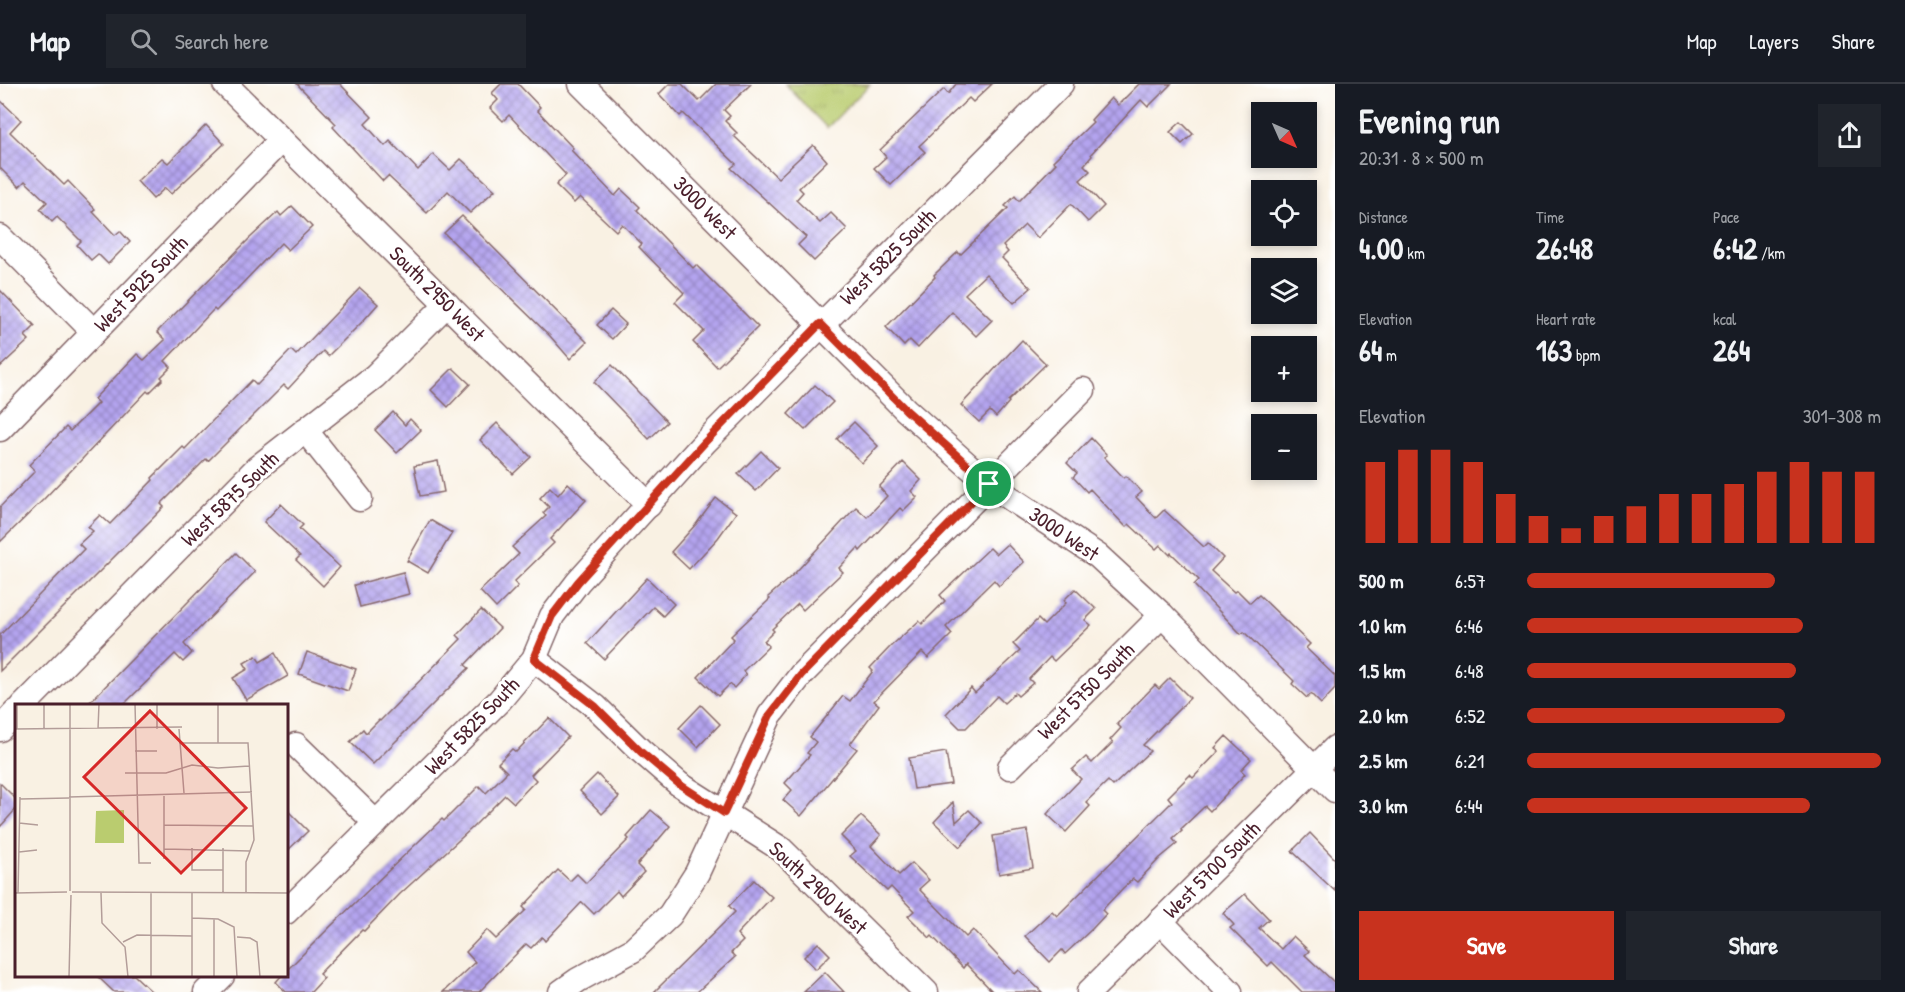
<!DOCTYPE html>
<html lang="en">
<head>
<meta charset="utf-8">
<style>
	body { margin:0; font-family:"Patrick Hand",sans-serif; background:#20242c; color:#f1f3f6; height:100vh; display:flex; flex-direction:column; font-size:22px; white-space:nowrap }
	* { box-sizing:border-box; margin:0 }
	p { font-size:20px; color:#9ea1a6 }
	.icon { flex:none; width:33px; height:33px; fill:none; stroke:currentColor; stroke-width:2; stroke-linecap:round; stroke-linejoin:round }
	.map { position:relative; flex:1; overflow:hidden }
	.side { display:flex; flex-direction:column; background:#171b24; width:570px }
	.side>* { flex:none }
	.needle { width:39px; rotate:135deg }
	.fabs { position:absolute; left:1251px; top:18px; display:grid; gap:12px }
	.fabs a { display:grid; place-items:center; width:66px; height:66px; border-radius:0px; background:#171b24; box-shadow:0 3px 9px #0003; font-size:30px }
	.pin { position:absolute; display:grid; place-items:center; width:51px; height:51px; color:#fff; margin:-26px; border:3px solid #fff; border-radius:50%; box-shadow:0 2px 6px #0007 }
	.round { display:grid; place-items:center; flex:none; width:63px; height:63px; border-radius:0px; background:#20242c }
	.overview { display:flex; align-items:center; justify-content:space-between; height:102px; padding:0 24px }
	h1 { font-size:33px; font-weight:700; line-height:45px }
	.figures { display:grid; grid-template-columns:repeat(3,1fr); gap:9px; height:102px; padding:6px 24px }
	.figures div { display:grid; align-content:center }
	.figures b { font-size:30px; font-weight:700 }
	.figures small { font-size:16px; font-weight:400 }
	.figures p { font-size:16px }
	.chart { height:168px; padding:12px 24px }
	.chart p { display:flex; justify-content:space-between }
	.chart svg { width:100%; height:108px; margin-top:6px; stroke:#c8321e; stroke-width:6 }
	.cta { display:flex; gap:12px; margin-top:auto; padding:12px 24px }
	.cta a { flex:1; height:69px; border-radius:0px; background:#c8321e; color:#fff; font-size:24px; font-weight:700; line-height:69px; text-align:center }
	.cta a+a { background:#20242c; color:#f1f3f6 }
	ul { padding:0 24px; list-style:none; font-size:20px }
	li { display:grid; grid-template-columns:96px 72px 1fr; align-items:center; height:45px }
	li i { height:15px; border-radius:8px; background:#c8321e }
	header { display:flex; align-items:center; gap:36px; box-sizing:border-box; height:84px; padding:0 30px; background:#171b24; border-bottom:2px solid #363941 }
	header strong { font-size:28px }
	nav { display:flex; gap:33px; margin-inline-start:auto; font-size:21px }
	.search { width:420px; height:54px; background:#20242c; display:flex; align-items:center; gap:15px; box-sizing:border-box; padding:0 21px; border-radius:0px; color:#9ea1a6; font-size:22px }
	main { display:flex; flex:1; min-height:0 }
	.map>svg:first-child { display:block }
	.park { fill:url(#park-tufts); stroke:#82764d; stroke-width:1.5 }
	.building { fill:url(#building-cross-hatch) }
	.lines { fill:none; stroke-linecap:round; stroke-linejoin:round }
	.minor-casing { stroke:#87686b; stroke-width:27 }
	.minor { stroke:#fff; stroke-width:24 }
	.route-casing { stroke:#fff; stroke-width:12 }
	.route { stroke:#c8321e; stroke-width:8 }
	.labels { text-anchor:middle; stroke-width:6; stroke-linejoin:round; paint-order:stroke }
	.street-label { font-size:21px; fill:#4a1f2b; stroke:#fff }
	.inset-road { fill:none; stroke:#b39d99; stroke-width:1.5 }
	.view { fill:#d62828; fill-opacity:0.15; stroke:#d62828; stroke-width:3 }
	.inset-edge { fill:none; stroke:#4a1f2b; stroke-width:3 }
</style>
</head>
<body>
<header>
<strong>Map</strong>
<div class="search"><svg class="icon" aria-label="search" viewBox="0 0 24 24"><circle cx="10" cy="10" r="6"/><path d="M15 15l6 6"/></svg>Search here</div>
<nav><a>Map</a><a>Layers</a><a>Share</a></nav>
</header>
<main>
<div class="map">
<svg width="1335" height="908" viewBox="0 0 1335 908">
	<defs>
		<pattern id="park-tufts" width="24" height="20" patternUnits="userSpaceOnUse" patternTransform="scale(1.5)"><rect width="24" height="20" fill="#bacc6f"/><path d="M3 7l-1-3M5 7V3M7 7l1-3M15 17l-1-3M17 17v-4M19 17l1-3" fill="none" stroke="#a1af60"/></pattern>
		<pattern id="building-cross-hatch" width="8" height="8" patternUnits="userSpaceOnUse" patternTransform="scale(1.5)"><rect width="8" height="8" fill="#b4a4ef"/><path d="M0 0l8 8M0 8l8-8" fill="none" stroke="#9485c2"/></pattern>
	</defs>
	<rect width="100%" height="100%" fill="#fff"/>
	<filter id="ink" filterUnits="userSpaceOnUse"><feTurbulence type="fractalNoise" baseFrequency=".0167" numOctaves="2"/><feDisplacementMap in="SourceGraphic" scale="12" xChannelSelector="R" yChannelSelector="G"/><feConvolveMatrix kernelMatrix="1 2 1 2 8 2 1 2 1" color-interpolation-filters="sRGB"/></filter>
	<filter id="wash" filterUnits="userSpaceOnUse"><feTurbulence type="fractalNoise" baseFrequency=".008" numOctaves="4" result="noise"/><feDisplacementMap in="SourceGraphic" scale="24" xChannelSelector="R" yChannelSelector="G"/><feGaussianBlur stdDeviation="1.35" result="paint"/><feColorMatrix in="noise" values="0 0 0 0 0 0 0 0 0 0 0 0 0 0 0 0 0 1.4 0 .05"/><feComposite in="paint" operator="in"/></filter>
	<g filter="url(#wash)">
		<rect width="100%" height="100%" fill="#f9f1e3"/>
		<polygon class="park" points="785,0 870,0 827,44"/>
		<g id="blocks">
			<g class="building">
				<polygon points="297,0 340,0 372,33 365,40 385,62 390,57 418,86 433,70 450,86 461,75 495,106 470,129 448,107 427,129 388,92 383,97 333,43 336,40"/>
				<polygon points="501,0 518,0 540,23 537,26 573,64 571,66 615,112 621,105 640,123 637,126 693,184 696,181 758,243 717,283 693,258 704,247 675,218 684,209 639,163 642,160 622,140 616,147 580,113 574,119 556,101 566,91 509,31 503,37 490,24 498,16 492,9"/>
				<polygon points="669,0 682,0 699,17 716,0 751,0 724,26 730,32 725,37 737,49 734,52 778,94 813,61 827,77 799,104 803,108 796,116 820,139 831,129 847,145 814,177 798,161 806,153 731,84 736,80 683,29 680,32 659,10"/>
				<polygon points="956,0 992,0 973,18 969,14 919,62 925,68 891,101 874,84 886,73 880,66 944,5 948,10"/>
				<polygon points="1139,0 1171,0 1148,23 1141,16 1091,70 1092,72 1084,81 1090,87 1080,96 1104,122 1088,138 1071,120 1038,154 1025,141 1003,162 1008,168 1002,174 1031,204 1014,219 986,190 965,210 992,236 976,252 952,228 918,264 910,256 904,262 886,243 935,193 934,191 958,168 960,171 1008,124 1005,122 1015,112 1019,117 1056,79 1053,77 1093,38 1091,36 1111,14 1118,21"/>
				<polygon points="0,16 21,36 10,48 64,101 68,97 95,125 93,128 115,151 120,147 130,158 108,180 98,170 91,176 77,161 81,157 57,133 52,138 40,125 47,118 25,97 19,103 0,84"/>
				<polygon points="1181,38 1193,50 1182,60 1170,48"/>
				<polygon points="206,41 224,60 171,110 165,104 153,115 137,97 162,74 168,79"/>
				<polygon points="292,122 312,143 288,166 281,159 216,227 214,225 165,277 171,283 161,293 163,295 149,309 147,307 43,416 0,458 0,423 35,387 29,381 66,343 70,347 98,319 94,315 137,270 144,276 165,256 157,248 250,154 278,128 281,132"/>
				<polygon points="462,132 587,258 570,275 550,252 444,149"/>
				<polygon points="360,204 378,220 363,237 328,272 323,267 288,305 284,301 208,377 206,375 161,420 164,423 0,587 0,551 84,465 79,460 93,447 88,443 100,431 110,440 153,396 152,394 183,363 185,365 252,296 257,301 291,266 296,271"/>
				<polygon points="0,206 35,242 25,252 29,256 0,283"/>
				<polygon points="611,226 626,240 612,255 597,241"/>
				<polygon points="1022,256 1046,280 1008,317 1009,318 996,333 990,327 979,338 961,321"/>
				<polygon points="612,281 667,338 649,355 594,298"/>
				<polygon points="453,284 470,300 448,323 431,306"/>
				<polygon points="815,301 833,318 805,346 788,330"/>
				<polygon points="393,328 405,341 410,335 421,346 397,369 375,346"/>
				<polygon points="854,338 878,362 862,379 837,355"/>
				<polygon points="497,339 531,373 513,390 480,356"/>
				<polygon points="1091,354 1107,371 1104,373 1124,394 1126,392 1142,408 1136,413 1156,434 1164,426 1204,463 1208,459 1223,474 1211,487 1234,508 1237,506 1250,519 1259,511 1310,560 1306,564 1335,592 1335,605 1321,620 1311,610 1307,614 1292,600 1294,597 1244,548 1241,550 1194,501 1199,496 1171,469 1170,471 1160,461 1156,465 1129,440 1126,443 1090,405 1087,408 1073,393 1077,389 1067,379"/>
				<polygon points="761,367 778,384 756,407 738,390"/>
				<polygon points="438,377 444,408 420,412 414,382"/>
				<polygon points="903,378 921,396 911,407 917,413 903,427 900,424 860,467 858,464 839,484 843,488 803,526 798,520 772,545 774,547 764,557 769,562 743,587 746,591 734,604 730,600 718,612 698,593 734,555 731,552 770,515 768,513 795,489 856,423 867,433 887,412 879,403"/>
				<polygon points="568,399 586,416 550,455 554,459 514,498 518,502 496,524 480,507 519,470 512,463 546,432 543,429 549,423 540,414 550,403 558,411"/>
				<polygon points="716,414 736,429 718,454 689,485 671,468 697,439"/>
				<polygon points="281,420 303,441 299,445 340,483 323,502 296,476 300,472 264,438"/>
				<polygon points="430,436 452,449 428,489 407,477"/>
				<polygon points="1007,460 1024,478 999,502 994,496 946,543 952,550 928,574 922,568 874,617 879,621 850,660 857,665 801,732 783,716 792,706 785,699 810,671 807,669 816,658 810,653 843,612 850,617 873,587 870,584 891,562 919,537 922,540 945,517 940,511 990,464 996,470"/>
				<polygon points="236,469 255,488 184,560 192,569 183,578 175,570 123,621 87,621"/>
				<polygon points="403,488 409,510 360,523 354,501"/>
				<polygon points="647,494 674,520 663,532 653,523 604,575 587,559"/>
				<polygon points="1075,505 1096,525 1085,536 1091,541 1054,577 1050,573 1029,595 1033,599 1018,612 1015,609 1004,619 997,612 966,644 960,644 946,630 971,604 975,609 1020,567 1013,560 1038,535 1044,541 1066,519 1064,516"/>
				<polygon points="481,526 500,544 465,581 469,584 373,680 350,658 363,645 366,649 379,636 380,637 461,555 457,551"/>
				<polygon points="307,568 356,585 348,607 299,590"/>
				<polygon points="275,569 288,592 246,616 233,594 248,585 244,579 256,572 260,578"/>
				<polygon points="1170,594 1190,614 1143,661 1150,667 1113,702 1108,697 1086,718 1090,722 1066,748 1047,730 1081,695 1072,686 1086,673 1092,679 1113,658 1110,656 1121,644 1117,640 1155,601 1159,605"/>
				<polygon points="701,621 720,640 698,663 679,644"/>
				<polygon points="549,634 568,653 531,691 536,696 514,719 505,711 472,744 400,810 364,847 362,846 319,890 324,894 311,908 286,908 276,898 282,891 286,891 286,887 331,842 442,735 444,737 479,702 486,709 507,688 498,679 512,665 516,668"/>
				<polygon points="1226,652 1251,675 1241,686 1245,690 1210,727 1205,722 1181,745 1182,747 1173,755 1177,760 1160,774 1137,798 1133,795 1123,804 1102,826 1106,830 1092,845 1065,870 1062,866 1050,878 1025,852 1052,827 1057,832 1172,718 1168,713 1190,691 1193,694 1219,667 1215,664"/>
				<polygon points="946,668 951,700 914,705 909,674"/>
				<polygon points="597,690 619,713 602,730 580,707"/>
				<polygon points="0,699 16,715 16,725 0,743"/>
				<polygon points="953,718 956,738 969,726 982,739 960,763 934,738"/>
				<polygon points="286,725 308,747 286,768"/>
				<polygon points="651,726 670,742 637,781 644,788 621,812 617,807 594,830 582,818 545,857 542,853 531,864 526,860 479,908 443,908 475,878 466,868 487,846 496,855 526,826 523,823 558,786 570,797 577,790 586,799 629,755 627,753"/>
				<polygon points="861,732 881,751 871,762 899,791 912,779 929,796 919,805 966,853 973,846 1015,890 1019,886 1042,908 993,908 966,880 963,884 932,852 930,854 908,832 914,827 891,803 887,807 850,772 856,767 841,752"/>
				<polygon points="1027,746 1033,784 999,790 993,752"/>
				<polygon points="1310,749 1335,775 1335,807 1292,767"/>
				<polygon points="754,796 772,813 737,850 743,857 731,869 735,873 697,908 654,908 735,828 729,822"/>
				<polygon points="1245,810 1269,835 1259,844 1281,865 1293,852 1309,867 1305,871 1335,899 1335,908 1302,908 1272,878 1268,882 1230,844 1234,841 1223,829"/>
				<polygon points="818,859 830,871 816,885 804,873"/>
				<polygon points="825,888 844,908 804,908"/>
				<polygon points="96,891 134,891 152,908 114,908"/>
			</g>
		</g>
	</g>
	<g filter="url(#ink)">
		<use href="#blocks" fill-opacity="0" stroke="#87686b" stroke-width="1.5"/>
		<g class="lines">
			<defs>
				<g id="minor">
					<polyline points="225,0 649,421"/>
					<polyline points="581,0 906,326 989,400 1098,472 1162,531 1335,706"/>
					<polyline points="0,153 94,248"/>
					<polyline points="0,345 281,56"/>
					<polyline points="305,346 360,415"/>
					<polyline points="534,575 596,623 641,667 679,700 781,765 926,908"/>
					<polyline points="23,622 257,384 375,292 447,220"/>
					<polyline points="0,645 16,628"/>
					<polyline points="296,661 376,739"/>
					<polyline points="1010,683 1162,531"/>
					<polyline points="286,828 500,616 534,575 552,532 578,498 705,358 1061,0"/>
					<polyline points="1160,837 1230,908"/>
					<polyline points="206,908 222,892"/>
					<polyline points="561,908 578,896 633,866 670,831 697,789 770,631 801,591 1083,306"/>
					<polyline points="1089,908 1335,664"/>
				</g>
			</defs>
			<use href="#minor" class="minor-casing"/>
			<use href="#minor" class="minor"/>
		</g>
	</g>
	<g class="lines" filter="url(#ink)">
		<defs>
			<polygon id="route" points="820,240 906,326 989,400 801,591 770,631 724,729 679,700 641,668 596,623 534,575 552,532 578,498 705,358"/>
		</defs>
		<use href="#route" class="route-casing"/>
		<use href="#route" class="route"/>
	</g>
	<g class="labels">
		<g class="street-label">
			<text transform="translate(705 124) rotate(45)" y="7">3000 West</text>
			<text transform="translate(888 173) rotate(-45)" y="7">West 5825 South</text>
			<text transform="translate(141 200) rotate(-46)" y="7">West 5925 South</text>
			<text transform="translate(437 210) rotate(45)" y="7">South 2950 West</text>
			<text transform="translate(230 415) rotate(-44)" y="7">West 5875 South</text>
			<text transform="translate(1064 450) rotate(34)" y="7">3000 West</text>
			<text transform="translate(1086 607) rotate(-45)" y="7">West 5750 South</text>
			<text transform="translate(472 642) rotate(-46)" y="7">West 5825 South</text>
			<text transform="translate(1212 786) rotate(-45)" y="7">West 5700 South</text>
			<text transform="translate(818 804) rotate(43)" y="7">South 2900 West</text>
		</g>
	</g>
	<g transform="translate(15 620)">
		<rect width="273" height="273" fill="#f9f1e3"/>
		<path d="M109,106V139H80L81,107Z" fill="#bacc6f"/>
		<path class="inset-road" d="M29,0V25M55,0V187M120,0L124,159H136M142,0V25M0,25L167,23M2,25V0M83,25L84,0M164,25L169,89M164,39H233L239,136L231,158V189M203,39V0M120,47H142M110,69H151L177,61L203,64L234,62M149,92V155M54,93L237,88M5,95L54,94M4,119L23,121M149,121L238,122M177,144V166H208M149,145L235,147M4,148L22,146M57,188L273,189M208,188V144M0,189L52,188M3,189L5,93M86,189L87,219L110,243L113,273M136,189V273M177,189V273M177,214L203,215L219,223L222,273M222,233L235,234L242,238L245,273M108,238L122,231L177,232M54,273L56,191M199,273V215"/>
		<path class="view" d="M135,7L231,104L166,169L69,73Z"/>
		<rect width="273" height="273" class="inset-edge"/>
	</g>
</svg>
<div class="fabs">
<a><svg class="needle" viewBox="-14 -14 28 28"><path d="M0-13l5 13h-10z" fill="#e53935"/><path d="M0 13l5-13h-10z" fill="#9ea1a6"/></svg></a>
<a><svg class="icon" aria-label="locate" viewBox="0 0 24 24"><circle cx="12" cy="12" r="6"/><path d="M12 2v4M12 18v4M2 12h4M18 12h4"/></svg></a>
<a><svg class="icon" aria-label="layers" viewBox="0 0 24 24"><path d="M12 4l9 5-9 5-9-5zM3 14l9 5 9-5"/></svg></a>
<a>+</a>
<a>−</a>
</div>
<div class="pin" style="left:989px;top:400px;background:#1e9e55"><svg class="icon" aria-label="arrive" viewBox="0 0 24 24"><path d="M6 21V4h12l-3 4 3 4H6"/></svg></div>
</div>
<section class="side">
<div class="overview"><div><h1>Evening run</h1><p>20:31 · 8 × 500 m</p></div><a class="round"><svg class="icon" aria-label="share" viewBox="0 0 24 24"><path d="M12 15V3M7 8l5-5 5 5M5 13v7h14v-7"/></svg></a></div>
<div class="figures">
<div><p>Distance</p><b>4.00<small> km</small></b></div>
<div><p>Time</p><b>26:48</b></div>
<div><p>Pace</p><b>6:42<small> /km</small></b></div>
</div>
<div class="figures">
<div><p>Elevation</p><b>64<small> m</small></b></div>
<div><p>Heart rate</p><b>163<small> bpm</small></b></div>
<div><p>kcal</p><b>264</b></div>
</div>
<div class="chart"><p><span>Elevation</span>301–308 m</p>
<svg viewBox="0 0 160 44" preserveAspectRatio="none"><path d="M5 44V11M15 44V6M25 44V6M35 44V11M45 44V24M55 44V33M65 44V38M75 44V33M85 44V29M95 44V24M105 44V24M115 44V20M125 44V15M135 44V11M145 44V15M155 44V15"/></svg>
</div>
<ul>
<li><b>500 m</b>6:57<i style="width:70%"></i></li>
<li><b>1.0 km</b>6:46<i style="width:78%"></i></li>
<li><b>1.5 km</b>6:48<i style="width:76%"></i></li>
<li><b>2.0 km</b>6:52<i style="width:73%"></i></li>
<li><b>2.5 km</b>6:21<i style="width:100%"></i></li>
<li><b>3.0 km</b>6:44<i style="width:80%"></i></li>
</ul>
<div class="cta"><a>Save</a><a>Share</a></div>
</section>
</main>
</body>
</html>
